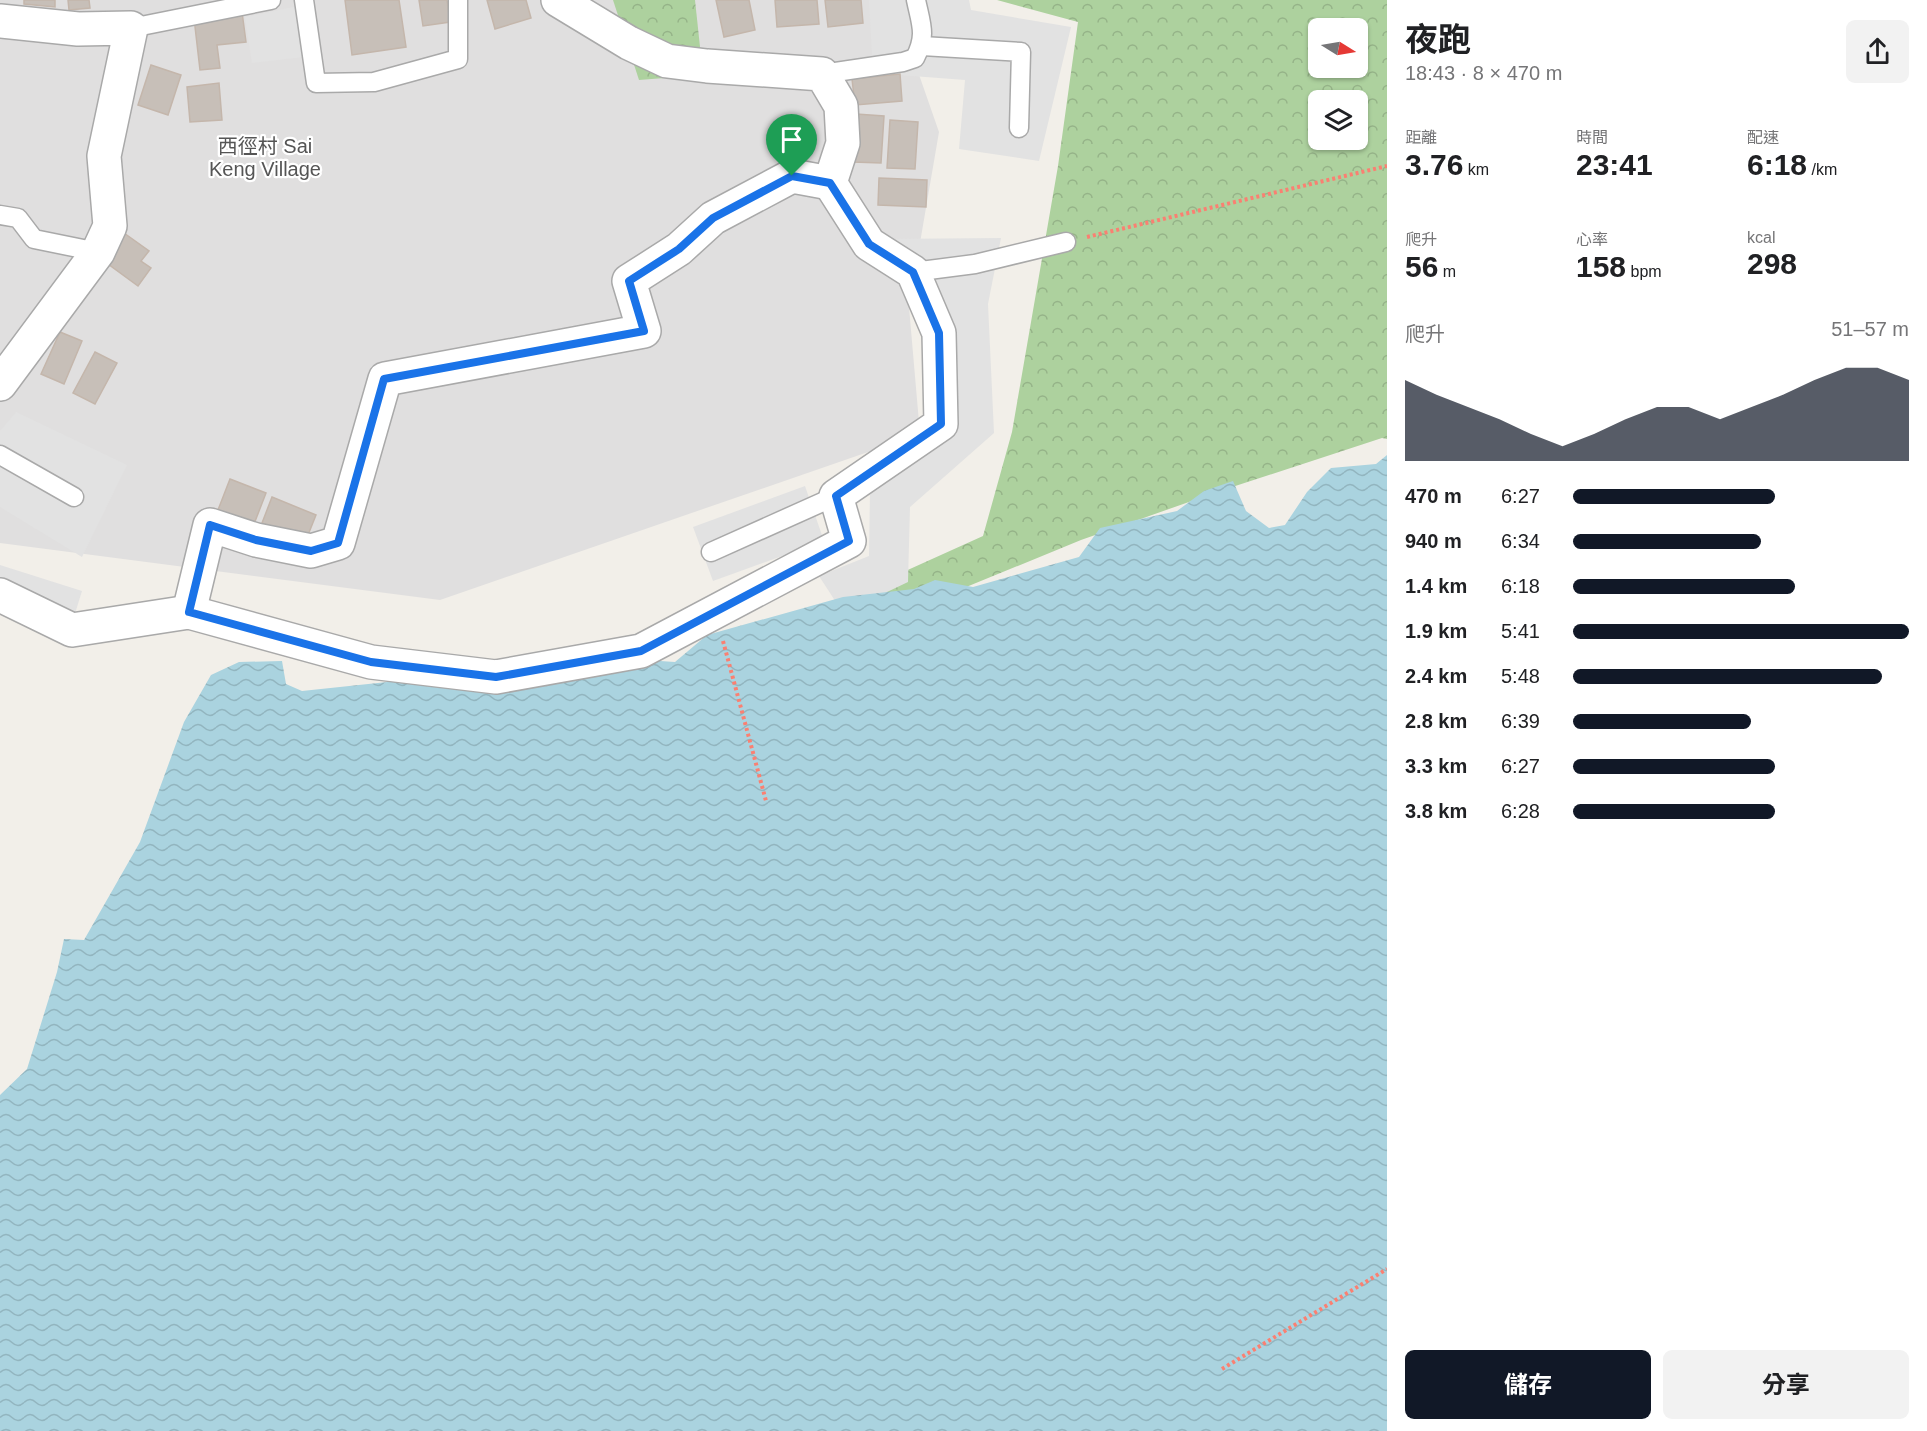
<!DOCTYPE html>
<html lang="zh-TW">
<head>
<meta charset="utf-8">
<style>
	body { margin:0; font-family:Arial,"Noto Sans TC",sans-serif; background:#f2f2f2; color:#202124; height:100vh; display:flex; flex-direction:column; font-size:22px; white-space:nowrap }
	* { box-sizing:border-box; margin:0 }
	p { font-size:20px; color:#757577 }
	.icon { flex:none; width:33px; height:33px; fill:none; stroke:currentColor; stroke-width:2; stroke-linecap:round; stroke-linejoin:round }
	.map { position:relative; flex:1; overflow:hidden }
	.drawer { display:flex; flex-direction:column; background:#fff; width:540px }
	.drawer>* { flex:none }
	.needle { width:39px; rotate:101deg }
	.controls { position:absolute; left:1308px; top:18px; display:grid; gap:12px }
	.controls a { display:grid; place-items:center; width:60px; height:60px; border-radius:9px; background:#fff; box-shadow:0 2px 4px #0004; font-size:30px }
	.pin { position:absolute; display:grid; place-items:center; width:51px; height:51px; color:#fff; margin:-62px -26px; border-radius:50% 50% 50% 0; rotate:-45deg; box-shadow:0 0 6px #0007 }
	.pin .icon { rotate:45deg }
	.round { display:grid; place-items:center; flex:none; width:63px; height:63px; border-radius:9px; background:#f2f2f2 }
	.headline { display:flex; align-items:center; justify-content:space-between; height:102px; padding:0 18px }
	h1 { font-size:33px; font-weight:700; line-height:45px }
	.figures { display:grid; grid-template-columns:repeat(3,1fr); gap:9px; height:102px; padding:6px 18px }
	.figures div { display:grid; align-content:center }
	.figures b { font-size:30px; font-weight:700 }
	.figures small { font-size:16px; font-weight:400 }
	.figures p { font-size:16px }
	.chart { height:168px; padding:12px 18px }
	.chart p { display:flex; justify-content:space-between }
	.chart svg { width:100%; height:108px; margin-top:6px; fill:#111827; opacity:.7 }
	.action { display:flex; gap:12px; margin-top:auto; padding:12px 18px }
	.action a { flex:1; height:69px; border-radius:9px; background:#111827; color:#fff; font-size:24px; font-weight:700; line-height:69px; text-align:center }
	.action a+a { background:#f2f2f2; color:#202124 }
	ul { padding:0 18px; list-style:none; font-size:20px }
	li { display:grid; grid-template-columns:96px 72px 1fr; align-items:center; height:45px }
	li i { height:15px; border-radius:8px; background:#111827 }
	main { display:flex; flex:1; min-height:0 }
	.map>svg:first-child { display:block }
	.residential { fill:#e0dfdf }
	.forest { fill:url(#forest-crowns); fill-rule:evenodd }
	.parking { fill:#e2e2e2 }
	.water { fill:url(#water-waves) }
	.building { fill:#c7bfb8; stroke:#c4b6ab; stroke-width:1.5 }
	.lines { fill:none; stroke-linecap:round; stroke-linejoin:round }
	.lane-casing { stroke:#a9a9a9; stroke-width:21 }
	.street-casing { stroke:#a9a9a9; stroke-width:36 }
	.path { stroke:#fa8072; stroke-width:4; stroke-dasharray:3 3; stroke-linecap:butt }
	.lane { stroke:#fff; stroke-width:18 }
	.street { stroke:#fff; stroke-width:33 }
	.route-casing { stroke:#fff; stroke-width:12 }
	.route { stroke:#1a73e8; stroke-width:8 }
	.labels { text-anchor:middle; stroke-width:4.5; stroke-linejoin:round; paint-order:stroke }
	.quarter-label { font-size:20px; fill:#555; stroke:#fff }
</style>
</head>
<body>
<main>
<div class="map">
<svg width="1387" height="1431" viewBox="0 0 1387 1431">
	<defs>
		<pattern id="forest-crowns" width="20" height="18" patternUnits="userSpaceOnUse" patternTransform="scale(1.5)"><rect width="20" height="18" fill="#add19e"/><path d="M2 6a3 3 0 1 1 6 0M12 15a3 3 0 1 1 6 0" fill="none" stroke="#95b388"/></pattern>
		<pattern id="water-waves" width="16" height="10" patternUnits="userSpaceOnUse" patternTransform="scale(1.5)"><rect width="16" height="10" fill="#aad3df"/><path d="M0 5q4-4 8 0t8 0" fill="none" stroke="#92b5bf"/></pattern>
	</defs>
	<rect width="100%" height="100%" fill="#f2efe9"/>
	<polygon class="residential" points="0,0 893,0 939,132 909,307 920,434 440,600 0,543"/>
	<g class="forest">
		<polygon points="613,0 695,0 703,75 639,80"/>
		<path d="M997,0H1387V439L1382,438L1223,490L1081,540L859,631L839,601L983,536L1012,432L1058,166L1078,22ZM1318,28H1358V68H1318ZM1318,100H1358V140H1318Z"/>
	</g>
	<g class="parking">
		<polygon points="869,0 969,0 971,10 1071,27 1039,161 959,149 965,80 873,73"/>
		<polygon points="298,6 303,57 252,63 245,17"/>
		<polygon points="1001,238 988,304 994,433 910,507 908,582 843,613 819,576 869,556 870,491 953,418 948,331 881,239"/>
		<polygon points="16,412 127,465 82,557 0,507 0,431"/>
		<polygon points="805,486 824,541 713,581 693,527"/>
		<polygon points="0,565 82,591 73,620 0,597"/>
	</g>
	<polygon class="water" points="1387,455 1387,1431 0,1431 0,1095 27,1069 57,972 64,939 84,940 140,842 184,722 211,675 239,662 282,661 286,684 302,691 615,658 675,662 707,635 843,597 914,589 935,580 973,587 1079,557 1100,528 1177,511 1204,491 1233,481 1246,511 1269,528 1285,525 1307,492 1331,468 1376,464"/>
	<g class="building">
		<polygon points="24,0 55,0 55,7 24,4"/>
		<polygon points="68,0 89,0 90,8 69,10"/>
		<polygon points="345,0 399,0 406,47 352,55"/>
		<polygon points="419,0 447,0 450,22 423,26"/>
		<polygon points="487,0 526,0 531,18 495,29"/>
		<polygon points="716,0 749,0 755,30 724,37"/>
		<polygon points="775,0 817,0 819,24 777,27"/>
		<polygon points="825,0 861,0 863,23 828,27"/>
		<polygon points="242,12 246,42 217,45 220,68 200,70 194,18"/>
		<polygon points="151,65 181,75 168,115 138,105"/>
		<polygon points="900,74 902,101 855,105 852,79"/>
		<polygon points="219,83 222,120 190,122 187,87"/>
		<polygon points="856,114 884,116 881,163 853,162"/>
		<polygon points="890,120 918,122 915,169 887,168"/>
		<polygon points="879,178 927,180 926,207 878,205"/>
		<polygon points="124,233 149,251 141,261 151,268 138,286 104,261"/>
		<polygon points="60,332 82,341 64,384 41,374"/>
		<polygon points="95,352 117,363 95,404 73,393"/>
		<polygon points="230,479 266,493 254,524 218,510"/>
		<polygon points="272,497 316,515 306,540 262,523"/>
	</g>
	<g class="lines">
		<defs>
			<g id="lane">
				<polyline points="304,0 316,83 374,82 458,59 458,0"/>
				<polyline points="131,28 271,0"/>
				<polyline points="922,46 1021,52 1019,128"/>
				<path d="M822,74L903,62L915,58C927,35 921,24 916,0"/>
				<polyline points="0,215 18,218 34,239 98,252"/>
				<polyline points="913,272 975,264 1066,242"/>
				<polyline points="0,455 74,497"/>
				<polyline points="711,552 836,496"/>
			</g>
			<g id="street">
				<polyline points="0,21 78,29 131,28 104,156 110,226 98,252 0,384"/>
				<polyline points="0,595 72,630 189,612 371,662 496,677 641,651 849,541 836,496 941,424 939,333 913,272 869,244 830,183 843,143 841,106 822,74 707,66 667,61 629,43 558,0"/>
				<polyline points="189,612 210,525 256,540 311,551 338,543 385,379 644,331 629,281 679,249 713,218 792,176 830,183"/>
			</g>
		</defs>
		<use href="#lane" class="lane-casing"/>
		<use href="#street" class="street-casing"/>
		<g class="path">
			<polyline points="1087,237 1387,166"/>
			<polyline points="723,641 766,801"/>
			<polyline points="1222,1369 1387,1269"/>
		</g>
		<use href="#lane" class="lane"/>
		<use href="#street" class="street"/>
	</g>
	<g class="lines">
		<defs>
			<polygon id="route" points="792,176 830,183 869,244 913,272 939,333 941,424 836,496 849,541 641,651 496,677 371,662 189,612 210,525 256,540 311,551 338,543 384,379 644,331 629,281 679,249 713,218"/>
		</defs>
		<use href="#route" class="route-casing"/>
		<use href="#route" class="route"/>
	</g>
	<g class="labels">
		<g class="quarter-label">
			<text x="265" y="153">西徑村 Sai<tspan x="265" dy="23">Keng Village</tspan></text>
		</g>
	</g>
</svg>
<div class="controls">
<a><svg class="needle" viewBox="-14 -14 28 28"><path d="M0-13l5 13h-10z" fill="#e53935"/><path d="M0 13l5-13h-10z" fill="#757577"/></svg></a>
<a><svg class="icon" aria-label="layers" viewBox="0 0 24 24"><path d="M12 4l9 5-9 5-9-5zM3 14l9 5 9-5"/></svg></a>
</div>
<div class="pin" style="left:792px;top:176px;background:#1e9e55"><svg class="icon" aria-label="arrive" viewBox="0 0 24 24"><path d="M6 21V4h12l-3 4 3 4H6"/></svg></div>
</div>
<section class="drawer">
<div class="headline"><div><h1>夜跑</h1><p>18:43 · 8 × 470 m</p></div><a class="round"><svg class="icon" aria-label="share" viewBox="0 0 24 24"><path d="M12 15V3M7 8l5-5 5 5M5 13v7h14v-7"/></svg></a></div>
<div class="figures">
<div><p>距離</p><b>3.76<small> km</small></b></div>
<div><p>時間</p><b>23:41</b></div>
<div><p>配速</p><b>6:18<small> /km</small></b></div>
</div>
<div class="figures">
<div><p>爬升</p><b>56<small> m</small></b></div>
<div><p>心率</p><b>158<small> bpm</small></b></div>
<div><p>kcal</p><b>298</b></div>
</div>
<div class="chart"><p><span>爬升</span>51–57 m</p>
<svg viewBox="0 0 160 44" preserveAspectRatio="none"><path d="M0 44V11L10 17L20 22L30 27L40 33L50 38L60 33L70 27L80 22L90 22L100 27L110 22L120 17L130 11L140 6L150 6L160 11V44z"/></svg>
</div>
<ul>
<li><b>470 m</b>6:27<i style="width:60%"></i></li>
<li><b>940 m</b>6:34<i style="width:56%"></i></li>
<li><b>1.4 km</b>6:18<i style="width:66%"></i></li>
<li><b>1.9 km</b>5:41<i style="width:100%"></i></li>
<li><b>2.4 km</b>5:48<i style="width:92%"></i></li>
<li><b>2.8 km</b>6:39<i style="width:53%"></i></li>
<li><b>3.3 km</b>6:27<i style="width:60%"></i></li>
<li><b>3.8 km</b>6:28<i style="width:60%"></i></li>
</ul>
<div class="action"><a>儲存</a><a>分享</a></div>
</section>
</main>
</body>
</html>
